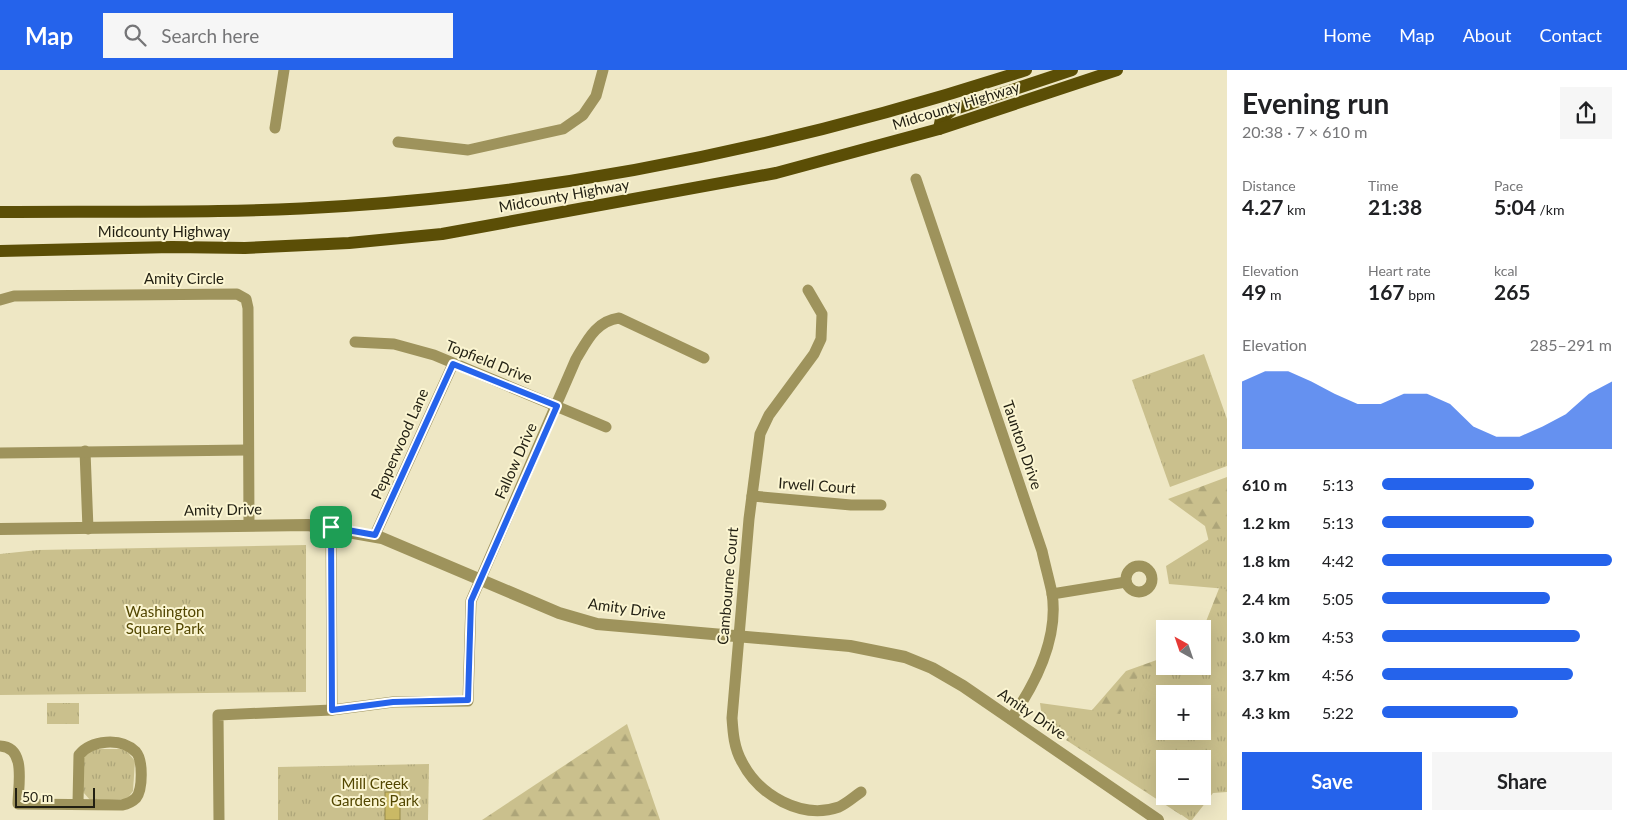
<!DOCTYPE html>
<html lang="en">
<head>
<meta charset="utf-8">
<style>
	body { margin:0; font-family:Lato,sans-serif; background:#f6f6f6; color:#202124; height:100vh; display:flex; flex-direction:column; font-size:19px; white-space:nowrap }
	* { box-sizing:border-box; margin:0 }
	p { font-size:16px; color:#757577 }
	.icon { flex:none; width:28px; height:28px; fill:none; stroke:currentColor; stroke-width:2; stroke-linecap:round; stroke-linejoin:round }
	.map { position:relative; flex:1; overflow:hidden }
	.side { display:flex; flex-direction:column; background:#fff; width:400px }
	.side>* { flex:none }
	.needle { width:32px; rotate:320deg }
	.tools { position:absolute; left:1156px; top:550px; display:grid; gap:10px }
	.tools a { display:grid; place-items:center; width:55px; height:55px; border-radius:0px; background:#fff; box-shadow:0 5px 20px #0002; font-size:25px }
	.scale { position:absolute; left:15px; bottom:12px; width:80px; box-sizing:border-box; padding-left:5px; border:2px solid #211f12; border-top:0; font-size:14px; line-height:18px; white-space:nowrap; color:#211f12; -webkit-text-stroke:4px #fbf5d1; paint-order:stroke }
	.pin { position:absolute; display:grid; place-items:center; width:42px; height:42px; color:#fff; margin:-21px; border-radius:10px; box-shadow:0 2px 8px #0006 }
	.round { display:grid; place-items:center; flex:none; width:52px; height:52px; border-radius:0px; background:#f6f6f6 }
	.head { display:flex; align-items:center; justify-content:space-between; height:85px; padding:0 15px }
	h1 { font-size:28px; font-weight:700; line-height:38px }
	.figures { display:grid; grid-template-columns:repeat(3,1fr); gap:8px; height:85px; padding:5px 15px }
	.figures div { display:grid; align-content:center }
	.figures b { font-size:21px; font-weight:700 }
	.figures small { font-size:14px; font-weight:400 }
	.figures p { font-size:14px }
	.chart { height:140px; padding:10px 15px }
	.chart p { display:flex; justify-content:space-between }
	.chart svg { width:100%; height:90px; margin-top:5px; fill:#2563eb; opacity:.7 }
	.primary-button { display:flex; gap:10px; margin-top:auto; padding:10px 15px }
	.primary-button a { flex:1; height:58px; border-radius:0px; background:#2563eb; color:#fff; font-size:20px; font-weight:700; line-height:58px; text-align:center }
	.primary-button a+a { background:#f6f6f6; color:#202124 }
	ul { padding:0 15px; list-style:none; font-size:16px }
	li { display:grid; grid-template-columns:80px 60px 1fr; align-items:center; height:38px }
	li i { height:12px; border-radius:6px; background:#2563eb }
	header { display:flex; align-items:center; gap:30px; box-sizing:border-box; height:70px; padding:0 25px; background:#2563eb; color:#fff }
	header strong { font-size:24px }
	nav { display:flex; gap:28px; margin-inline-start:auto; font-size:18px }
	.search { width:350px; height:45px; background:#f6f6f6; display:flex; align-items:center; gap:12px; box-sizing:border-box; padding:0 18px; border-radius:0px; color:#757577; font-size:19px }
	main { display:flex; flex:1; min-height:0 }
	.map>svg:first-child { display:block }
	.forest { fill:url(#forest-firs); fill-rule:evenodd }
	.park { fill:url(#park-tufts); fill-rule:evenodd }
	.water { fill:#cab965; stroke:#978b4c }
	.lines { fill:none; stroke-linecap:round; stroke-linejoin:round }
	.minor { stroke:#9e935c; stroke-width:11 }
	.tertiary { stroke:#9e935c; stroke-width:12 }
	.primary { stroke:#5b4e06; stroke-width:12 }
	.route-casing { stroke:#fff; stroke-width:10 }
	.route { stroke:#2563eb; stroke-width:6 }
	.labels { text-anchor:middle; stroke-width:4; stroke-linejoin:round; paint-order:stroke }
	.street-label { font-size:15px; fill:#211f12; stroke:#fbf5d1 }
	.park-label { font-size:15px; fill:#524600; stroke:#fbf5d1 }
</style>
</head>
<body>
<header>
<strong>Map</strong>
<div class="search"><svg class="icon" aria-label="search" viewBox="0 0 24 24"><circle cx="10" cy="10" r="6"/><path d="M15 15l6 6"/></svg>Search here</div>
<nav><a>Home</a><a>Map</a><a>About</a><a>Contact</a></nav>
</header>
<main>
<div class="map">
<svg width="1227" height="750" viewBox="0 0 1227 750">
	<defs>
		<pattern id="forest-firs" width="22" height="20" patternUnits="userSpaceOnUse" patternTransform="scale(1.25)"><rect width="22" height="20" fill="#cac08d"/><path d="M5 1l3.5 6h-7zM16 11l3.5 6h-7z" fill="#ada579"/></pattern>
		<pattern id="park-tufts" width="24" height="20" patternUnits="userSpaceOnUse" patternTransform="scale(1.25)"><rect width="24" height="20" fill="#cac08d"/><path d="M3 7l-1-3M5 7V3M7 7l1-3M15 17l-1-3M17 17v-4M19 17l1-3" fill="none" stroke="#ada579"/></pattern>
	</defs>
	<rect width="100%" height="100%" fill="#eee7c4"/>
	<g class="forest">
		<path d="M1227,407V706L1202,689H1165V726H1194L1181,745L1066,670L1126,601L1165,587V596H1202L1203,559L1220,516L1205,456L1168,429ZM1165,624H1202V661H1165Z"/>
		<polygon points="627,654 660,750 482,750"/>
	</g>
	<g class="park">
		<polygon points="1204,284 1227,349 1227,396 1170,417 1132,310"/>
		<polygon points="1227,458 1227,519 1169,514 1166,496"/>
		<polygon points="306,475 306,622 0,625 0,484 38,480"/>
		<path d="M1227,523V722L1213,723L1192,750H1189L1042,648L1040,633L1120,644L1138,606L1165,596H1202L1203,571ZM1165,624H1202V661H1165ZM1165,689H1202V726H1165Z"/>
		<rect x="47" y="633" width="32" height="21"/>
		<polygon points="88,679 125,679 135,691 133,721 127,729 91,731 83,722 82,689"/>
		<polygon points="429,694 428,750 278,750 278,697"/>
	</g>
	<rect class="water" x="385" y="722" width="15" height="28"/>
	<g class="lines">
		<g class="minor">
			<polyline points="275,58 284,0"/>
			<polyline points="398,72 468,80 563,59 583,45 596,26 603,0"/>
			<path d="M916,109L1042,481C1045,495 1049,509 1052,523C1059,568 1036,613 1011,649"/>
			<path d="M808,220L822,244L821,269L814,284L769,345L760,364L749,449L732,648C733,663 734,678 742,692C759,725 801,750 839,737C846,734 854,727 861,722"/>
			<polyline points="0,230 14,226 237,224 246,229 248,238 249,455"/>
			<polyline points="355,272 394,274 434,285 606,357"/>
			<polyline points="85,381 88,459"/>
			<polyline points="0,383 248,380"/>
			<polyline points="752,426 851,435 881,435"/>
			<polyline points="331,457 332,640"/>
			<polyline points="375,465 453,294"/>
			<circle cx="1139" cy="509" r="13"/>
			<polyline points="1052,524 1126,512"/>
			<path d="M0,676C27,677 18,716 18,734L122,735C127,734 132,732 136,728C143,719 143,690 136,682C121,667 91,670 79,685L78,733"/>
			<path d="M219,750L218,645L332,640L393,632L468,631L471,531L576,289C587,271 596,251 619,248L704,288"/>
		</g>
		<polyline class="tertiary" points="0,459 308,455 382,468 559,543 597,554 850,576 905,587 932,598 963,616 1158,750"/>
		<g class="primary">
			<polyline points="939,59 941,49 952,40 1072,0"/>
			<path d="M0,142C115,141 230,144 345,136C575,121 808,71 1026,0"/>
			<polyline points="0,181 172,177 245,178 349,173 442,164 776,103 939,59 1117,0"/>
		</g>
	</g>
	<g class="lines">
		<defs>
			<polygon id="route" points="453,294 557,336 471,531 468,630 393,632 332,640 331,457 375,465"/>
		</defs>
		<use href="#route" class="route-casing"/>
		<use href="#route" class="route"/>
	</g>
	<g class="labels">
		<g class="street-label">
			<text transform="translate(956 36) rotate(-17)" y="5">Midcounty Highway</text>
			<text transform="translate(564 126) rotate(-10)" y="5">Midcounty Highway</text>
			<text x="164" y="167">Midcounty Highway</text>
			<text x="184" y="214">Amity Circle</text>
			<text transform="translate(489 292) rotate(22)" y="5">Topfield Drive</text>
			<text transform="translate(400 374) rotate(-66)" y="5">Pepperwood Lane</text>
			<text transform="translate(1022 375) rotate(71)" y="5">Taunton Drive</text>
			<text transform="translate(516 391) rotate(-66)" y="5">Fallow Drive</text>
			<text transform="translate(817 416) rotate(4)" y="5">Irwell Court</text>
			<text transform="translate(223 440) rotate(-1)" y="5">Amity Drive</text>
			<text transform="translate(728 516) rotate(-85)" y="5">Cambourne Court</text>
			<text transform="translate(627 539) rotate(8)" y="5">Amity Drive</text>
			<text transform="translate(1032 644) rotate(34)" y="5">Amity Drive</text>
		</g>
		<g class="park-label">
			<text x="165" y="547">Washington<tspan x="165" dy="17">Square Park</tspan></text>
			<text x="375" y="719">Mill Creek<tspan x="375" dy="17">Gardens Park</tspan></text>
		</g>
	</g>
</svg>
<div class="tools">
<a><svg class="needle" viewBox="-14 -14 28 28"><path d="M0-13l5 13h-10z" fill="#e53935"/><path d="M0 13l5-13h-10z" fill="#757577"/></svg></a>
<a>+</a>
<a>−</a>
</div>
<div class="scale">50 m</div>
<div class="pin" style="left:331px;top:457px;background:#1e9e55"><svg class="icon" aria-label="arrive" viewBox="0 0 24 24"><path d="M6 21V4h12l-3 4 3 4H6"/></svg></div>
</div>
<section class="side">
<div class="head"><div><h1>Evening run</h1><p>20:38 · 7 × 610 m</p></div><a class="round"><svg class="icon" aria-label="share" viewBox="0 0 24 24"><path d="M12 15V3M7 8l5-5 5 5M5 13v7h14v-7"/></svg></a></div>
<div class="figures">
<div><p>Distance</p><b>4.27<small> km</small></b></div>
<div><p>Time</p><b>21:38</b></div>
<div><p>Pace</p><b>5:04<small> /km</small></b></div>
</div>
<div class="figures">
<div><p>Elevation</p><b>49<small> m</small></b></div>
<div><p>Heart rate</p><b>167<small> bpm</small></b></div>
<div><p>kcal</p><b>265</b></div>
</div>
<div class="chart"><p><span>Elevation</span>285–291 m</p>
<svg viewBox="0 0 160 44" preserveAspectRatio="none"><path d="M0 44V11L10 6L20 6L30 11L40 17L50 22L60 22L70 17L80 17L90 22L100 33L110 38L120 38L130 33L140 27L150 17L160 11V44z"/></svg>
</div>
<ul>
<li><b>610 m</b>5:13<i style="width:66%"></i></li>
<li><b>1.2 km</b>5:13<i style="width:66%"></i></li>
<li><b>1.8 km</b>4:42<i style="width:100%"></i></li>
<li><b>2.4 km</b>5:05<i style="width:73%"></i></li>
<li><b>3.0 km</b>4:53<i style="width:86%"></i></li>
<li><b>3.7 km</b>4:56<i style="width:83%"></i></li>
<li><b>4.3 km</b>5:22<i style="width:59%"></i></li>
</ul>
<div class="primary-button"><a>Save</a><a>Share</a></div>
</section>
</main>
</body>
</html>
